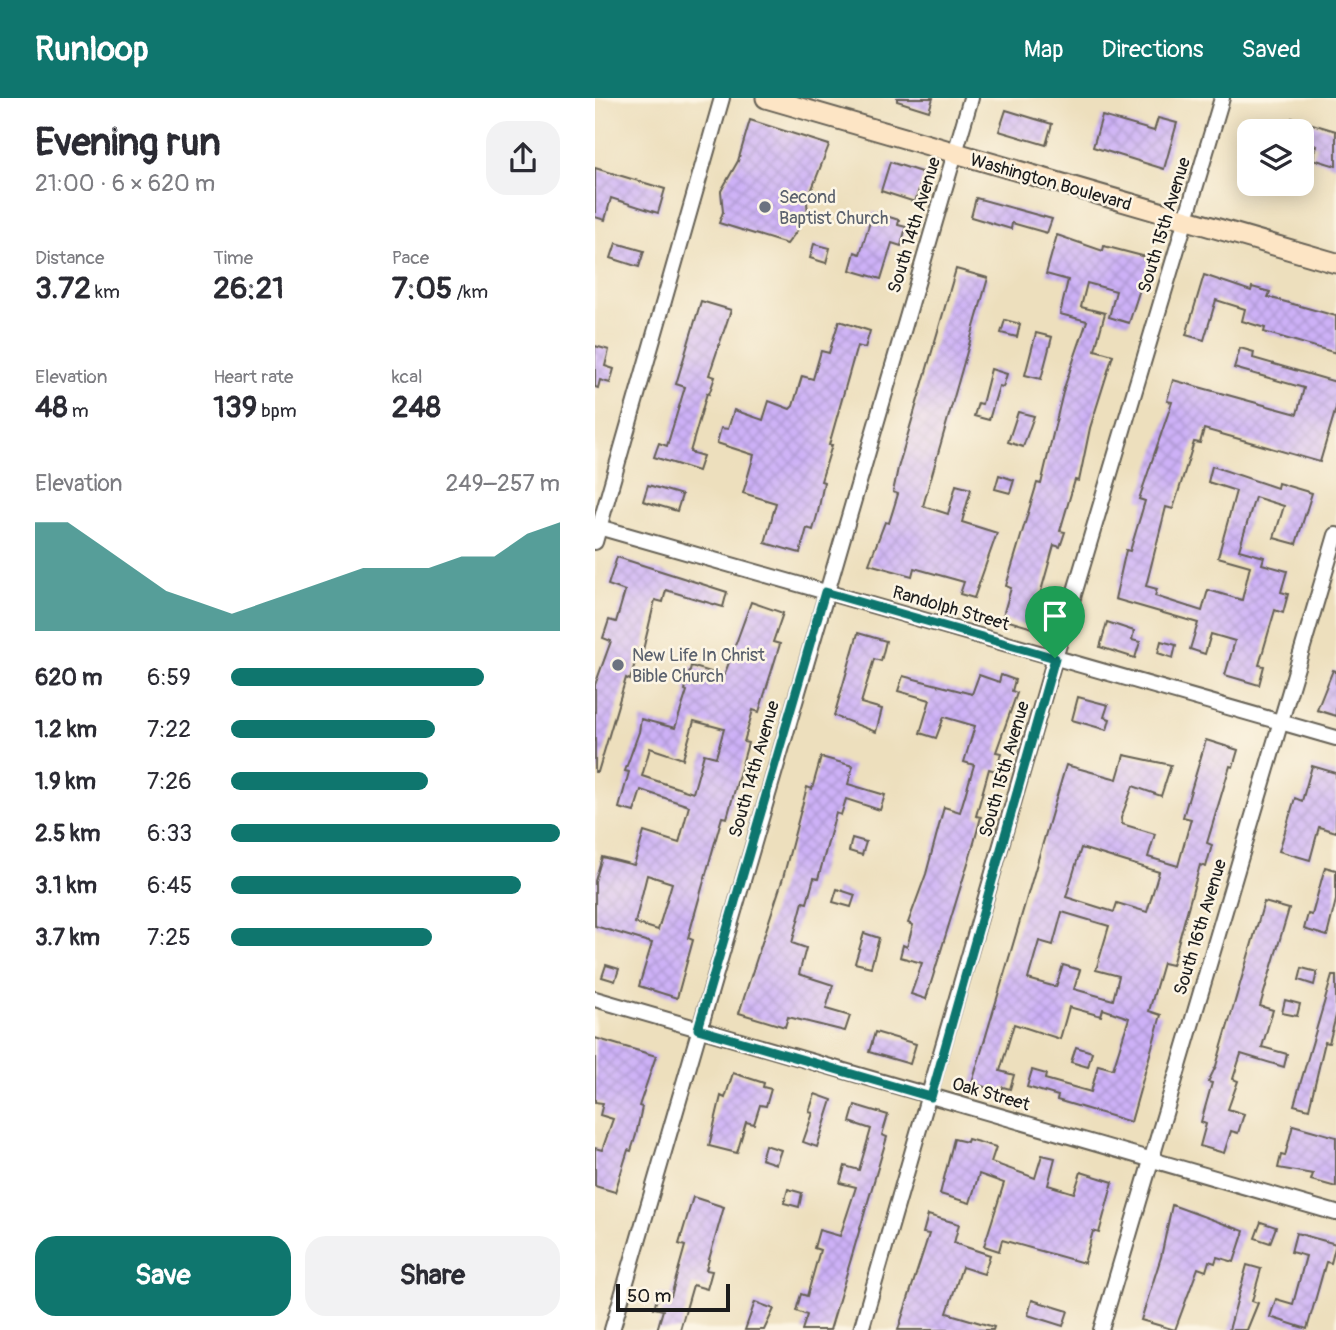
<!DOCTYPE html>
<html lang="en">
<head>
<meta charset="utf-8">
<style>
	body { margin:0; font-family:Pangolin,sans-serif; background:#f2f2f3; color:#2b2b33; height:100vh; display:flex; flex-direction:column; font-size:26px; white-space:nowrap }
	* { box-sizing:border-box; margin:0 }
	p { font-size:23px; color:#7c7c81 }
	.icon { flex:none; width:38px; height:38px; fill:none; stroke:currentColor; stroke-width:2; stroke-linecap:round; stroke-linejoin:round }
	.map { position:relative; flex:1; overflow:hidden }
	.panel { display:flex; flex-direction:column; background:#fff; width:595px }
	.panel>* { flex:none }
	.fabs { position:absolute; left:642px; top:21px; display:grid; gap:14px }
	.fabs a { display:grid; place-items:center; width:77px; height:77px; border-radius:14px; background:#fff; box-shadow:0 4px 18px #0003; font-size:35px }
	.scale { position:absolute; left:21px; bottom:18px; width:114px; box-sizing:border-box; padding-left:7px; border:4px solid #1c1c1c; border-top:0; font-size:19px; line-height:24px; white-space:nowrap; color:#1c1c1c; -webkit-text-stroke:5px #fcf5e5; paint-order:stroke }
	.pin { position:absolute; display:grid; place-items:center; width:60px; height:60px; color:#fff; margin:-72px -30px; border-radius:50% 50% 50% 0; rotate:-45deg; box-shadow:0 0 7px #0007 }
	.pin .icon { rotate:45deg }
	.round { display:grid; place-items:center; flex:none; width:74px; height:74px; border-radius:21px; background:#f2f2f3 }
	.overview { display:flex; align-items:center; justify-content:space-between; height:119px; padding:0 35px }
	h1 { font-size:38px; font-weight:700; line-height:52px }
	.stats { display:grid; grid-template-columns:repeat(3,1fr); gap:10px; height:119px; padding:7px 35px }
	.stats div { display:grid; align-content:center }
	.stats b { font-size:30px; font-weight:700 }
	.stats small { font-size:19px; font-weight:400 }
	.stats p { font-size:19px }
	.chart { height:196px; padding:14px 35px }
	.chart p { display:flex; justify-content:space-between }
	.chart svg { width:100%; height:126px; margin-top:7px; fill:#0f766e; opacity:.7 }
	.action { display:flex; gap:14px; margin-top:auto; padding:14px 35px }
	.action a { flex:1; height:80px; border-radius:21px; background:#0f766e; color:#fff; font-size:28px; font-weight:700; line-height:80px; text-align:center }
	.action a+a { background:#f2f2f3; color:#2b2b33 }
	ul { padding:0 35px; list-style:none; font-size:23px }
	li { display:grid; grid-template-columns:112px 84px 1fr; align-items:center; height:52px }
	li i { height:18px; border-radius:9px; background:#0f766e }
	header { display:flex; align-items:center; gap:42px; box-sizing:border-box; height:98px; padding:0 35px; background:#0f766e; color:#fff }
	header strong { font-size:33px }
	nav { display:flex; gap:38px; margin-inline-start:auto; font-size:24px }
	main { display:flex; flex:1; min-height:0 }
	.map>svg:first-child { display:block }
	.building { fill:url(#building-cross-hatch); fill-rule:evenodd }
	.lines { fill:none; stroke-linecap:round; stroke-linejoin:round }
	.street-casing { stroke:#656054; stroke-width:18 }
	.secondary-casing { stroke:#656054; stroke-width:23 }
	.street { stroke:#fff; stroke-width:14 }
	.secondary { stroke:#fde5c5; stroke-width:19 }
	.route-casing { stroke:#fff; stroke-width:14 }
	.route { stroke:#0f766e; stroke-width:9 }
	.worship-dot { fill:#6b7280; stroke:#fcf5e5; stroke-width:2.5 }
	.labels { text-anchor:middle; stroke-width:5; stroke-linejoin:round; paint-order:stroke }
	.street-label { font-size:18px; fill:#1c1c1c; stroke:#fcf5e5 }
	.worship-label { font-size:18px; fill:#5b616d; stroke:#fcf5e5; text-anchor:start }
</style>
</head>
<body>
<header>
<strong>Runloop</strong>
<nav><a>Map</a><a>Directions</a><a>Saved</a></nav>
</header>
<main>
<section class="panel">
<div class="overview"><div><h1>Evening run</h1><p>21:00 · 6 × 620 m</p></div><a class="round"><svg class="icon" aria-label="share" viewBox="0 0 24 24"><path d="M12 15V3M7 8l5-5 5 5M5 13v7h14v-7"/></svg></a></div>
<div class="stats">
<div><p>Distance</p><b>3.72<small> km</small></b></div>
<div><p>Time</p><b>26:21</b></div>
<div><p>Pace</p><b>7:05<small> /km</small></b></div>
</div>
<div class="stats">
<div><p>Elevation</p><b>48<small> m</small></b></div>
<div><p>Heart rate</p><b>139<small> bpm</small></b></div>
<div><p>kcal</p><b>248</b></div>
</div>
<div class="chart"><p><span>Elevation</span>249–257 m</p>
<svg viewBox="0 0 160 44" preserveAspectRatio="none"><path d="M0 44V6L10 6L20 14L30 22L40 30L50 34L60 38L70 34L80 30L90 26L100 22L110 22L120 22L130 18L140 18L150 10L160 6V44z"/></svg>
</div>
<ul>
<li><b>620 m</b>6:59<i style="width:77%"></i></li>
<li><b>1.2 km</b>7:22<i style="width:62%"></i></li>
<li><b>1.9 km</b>7:26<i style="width:60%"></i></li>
<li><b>2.5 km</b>6:33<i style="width:100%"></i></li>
<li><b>3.1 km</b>6:45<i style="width:88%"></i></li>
<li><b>3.7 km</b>7:25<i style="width:61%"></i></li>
</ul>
<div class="action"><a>Save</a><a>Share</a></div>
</section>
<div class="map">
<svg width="741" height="1232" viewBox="0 0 741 1232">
	<defs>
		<pattern id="building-cross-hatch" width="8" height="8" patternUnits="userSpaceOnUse" patternTransform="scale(1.75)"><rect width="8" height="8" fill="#cdb1f7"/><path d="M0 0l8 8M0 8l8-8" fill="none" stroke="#af98d3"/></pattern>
	</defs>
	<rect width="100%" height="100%" fill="#fcf5e5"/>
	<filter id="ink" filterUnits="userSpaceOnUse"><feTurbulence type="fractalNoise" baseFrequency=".0143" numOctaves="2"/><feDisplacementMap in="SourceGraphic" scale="14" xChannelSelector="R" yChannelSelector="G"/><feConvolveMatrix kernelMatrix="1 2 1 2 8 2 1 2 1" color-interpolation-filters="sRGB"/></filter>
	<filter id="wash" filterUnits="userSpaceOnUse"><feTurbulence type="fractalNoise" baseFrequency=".00686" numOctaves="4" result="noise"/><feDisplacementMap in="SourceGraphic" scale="28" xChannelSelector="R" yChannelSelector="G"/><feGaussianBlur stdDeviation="1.57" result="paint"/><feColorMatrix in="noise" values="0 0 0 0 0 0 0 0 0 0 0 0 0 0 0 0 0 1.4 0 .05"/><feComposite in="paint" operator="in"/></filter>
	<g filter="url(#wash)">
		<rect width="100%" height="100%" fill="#eddfbd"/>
		<g id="blocks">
			<g class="building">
				<polygon points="302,0 338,0 334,13 302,3"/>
				<polygon points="411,12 457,26 451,47 404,33"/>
				<polygon points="507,18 559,33 563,20 582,25 569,71 498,49"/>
				<polygon points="697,20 741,33 741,68 718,61 722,48 707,43 707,33 693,33"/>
				<polygon points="155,22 234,47 212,104 213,118 192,146 124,125 128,114 126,93 143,63"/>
				<polygon points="295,64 329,75 320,104 286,93"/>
				<polygon points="0,70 70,91 63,115 16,100 10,122 0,119"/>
				<polygon points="381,100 457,121 452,135 417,125 416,131 376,119"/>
				<polygon points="278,114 304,122 303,127 311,129 306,148 297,145 286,181 255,172 260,154 265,156"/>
				<polygon points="462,137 508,153 509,148 555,160 534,225 514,219 521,193 492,185 486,209 510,215 500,252 518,257 495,330 484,383 480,382 465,433 470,434 465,449 459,447 441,511 446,512 441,531 407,521 416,490 411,488 442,385 446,386 469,290 492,223 465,216 473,182 451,176"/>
				<polygon points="21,145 49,153 44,169 16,160"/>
				<polygon points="219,146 235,150 231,165 215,160"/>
				<polygon points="361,171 393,180 328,408 353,416 361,387 376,391 367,424 402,435 379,500 365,496 369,484 319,470 317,478 274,466 290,424 294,425 303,396 298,394 303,370"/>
				<polygon points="609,177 656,193 657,189 675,194 673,199 741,218 741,255 669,234 670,230 647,223 650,211 621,202 609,242 591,237"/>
				<polygon points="106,203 136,212 114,277 120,279 114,296 112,295 95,354 108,358 103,373 59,359 64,345 72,348 90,289 81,286"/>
				<polygon points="410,222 425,226 422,239 406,235"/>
				<polygon points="244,223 275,233 270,250 262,248 234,347 237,347 226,383 229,384 223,414 218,432 212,430 205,455 170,445 181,405 148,395 159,357 122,345 126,330 133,331 139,312 168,322 174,303 195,311 198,308 207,278 218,281 226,253 234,255"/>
				<polygon points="441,235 457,239 446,281 430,277"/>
				<polygon points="0,248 14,252 10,268 19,271 15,285 5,282 3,290 0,289"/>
				<polygon points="645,250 659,254 658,260 741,284 741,310 725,364 609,331 605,345 599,344 578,411 571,409 551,488 562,491 560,498 607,513 613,492 647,502 655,468 623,459 641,393 613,384 617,368 682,390 683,385 717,395 701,446 679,440 689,408 660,399 644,452 669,459 667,466 692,473 686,494 693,496 688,515 680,512 664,567 669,568 664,587 630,577 640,543 616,536 610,556 595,551 603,525 520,501 531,452 535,453 550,403 544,401 577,304 572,303 578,282 702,316 709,290 639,270"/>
				<polygon points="396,271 412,276 408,289 404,288 394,322 379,318 383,305 387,306"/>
				<polygon points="423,314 439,318 428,349 413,344"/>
				<polygon points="404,377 419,382 415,395 400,391"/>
				<polygon points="53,387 87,397 82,413 48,403"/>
				<polygon points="22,459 132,494 128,509 71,492 68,504 60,502 48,552 44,551 35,582 31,580 3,674 0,674 0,587 16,543 8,540 14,522 21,524 30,493 13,487"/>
				<path d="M156,504L188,515L178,544L185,546L164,614L158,612L149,644L153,645L132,720L127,719L93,840L98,842L82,900L44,888L57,845L0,828V783L7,759L39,767L49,734L84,745L94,708L46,692L39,714L24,710L34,674L30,673L44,634L46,621L80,630L92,593L90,592L96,568L129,578ZM99,623L129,631L121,659L109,656L98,695L47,678L55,650L88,661ZM52,777L77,785L63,832L40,825Z"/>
				<polygon points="512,524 539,533 537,542 545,544 540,560 505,549"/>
				<polygon points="263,535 291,543 286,563 279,561 266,605 287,611 281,634 239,618"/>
				<polygon points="566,543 581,547 578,560 563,555"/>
				<polygon points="738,572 741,573 741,618 722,612"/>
				<polygon points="384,577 404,584 406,577 420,582 417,593 422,595 401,654 406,655 401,673 394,671 381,718 386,719 377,752 331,901 316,896 327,865 305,859 308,847 312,849 318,827 313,825 331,776 349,709 365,714 379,667 369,664 380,628 349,619 341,640 325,635 335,602 303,593 308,578 377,596"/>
				<polygon points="483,599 513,607 509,619 515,621 512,632 477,622"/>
				<path d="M611,642L643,652L638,669L635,668L612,745L617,747L611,769L605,767L577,867L568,865L554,913L566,917L536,1024L462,1002L463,998L432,989L437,972L451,976L450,981L496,994L503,967L518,971L534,920L508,911L506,918L474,909L465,941L419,926L405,973L419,977L415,991L408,989L406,994L377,985L471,667L522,681L529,657L576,667L566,698L538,688L526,720L527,726L560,736L553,759L583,768L596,721L588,719ZM486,750L564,774L552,814L522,805L519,814L471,799ZM467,814L514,828L501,872L524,878L518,902L479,891L485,872L468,867L461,889L433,881L444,843L458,847Z"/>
				<polygon points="226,659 258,668 253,686 290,697 285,712 251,701 246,717 241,715 223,781 219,780 212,805 208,804 197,845 211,850 204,876 238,887 231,911 255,918 250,933 193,919 190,929 144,915 188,780 212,689 217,691"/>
				<polygon points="717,668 741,675 741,734 724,729 715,762 684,753 700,700 707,703"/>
				<polygon points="257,740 271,744 267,757 254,753"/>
				<polygon points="730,769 741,772 741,802 732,838 709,831 713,816 717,817"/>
				<polygon points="242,791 260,797 256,809 238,804"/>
				<polygon points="669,804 694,811 665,908 678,912 667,949 692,956 689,969 646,956 638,981 643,983 633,1011 649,1016 643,1035 636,1033 629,1055 605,1048 611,1026 606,1024 617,985 613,984 621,968"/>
				<polygon points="269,835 284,840 276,869 260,865"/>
				<polygon points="11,867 24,871 20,883 7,879"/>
				<polygon points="707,870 722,874 719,887 704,882"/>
				<polygon points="737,878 741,878 741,918 734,945 730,944 714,1011 699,1007"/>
				<polygon points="690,902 705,906 702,918 687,915"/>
				<polygon points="280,934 321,946 315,966 274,954"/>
				<polygon points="0,940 61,958 44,1008 47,1009 41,1037 36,1053 33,1052 20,1094 0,1088 0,1050 7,1052 18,1021 5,1017 8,1005 0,1004"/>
				<polygon points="481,949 497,954 493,969 476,964"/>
				<polygon points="138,975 169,985 168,989 176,991 171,1008 165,1007 159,1026 151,1024 142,1055 114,1048 126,998 130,1000"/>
				<polygon points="220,996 237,1002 222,1049 208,1044 218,1015 214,1014"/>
				<polygon points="260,1007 293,1017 287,1037 292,1039 235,1232 207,1232 212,1217 201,1213 206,1196 212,1198 225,1152 219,1150 224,1132 245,1138 261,1089 245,1085 250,1068 264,1072 276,1031 255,1024"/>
				<polygon points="698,1027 741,1039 741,1089 716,1082 718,1076 683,1070 686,1057 690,1058"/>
				<polygon points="359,1041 372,1044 373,1041 401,1049 396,1064 440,1080 447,1057 460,1060 453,1087 479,1095 486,1074 518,1084 504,1135 498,1133 489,1165 407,1142 404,1153 389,1148 409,1085 384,1076 375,1105 345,1096"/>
				<polygon points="170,1047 186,1052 181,1066 166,1061"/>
				<polygon points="193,1091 207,1095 204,1109 189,1105"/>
				<polygon points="98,1099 129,1109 111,1172 117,1173 112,1191 98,1187 85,1232 62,1232 68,1212 59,1210 64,1195 76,1198 90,1148 84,1146"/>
				<polygon points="577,1107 649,1133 639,1164 622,1159 620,1165 614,1163 611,1173 603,1170 580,1232 546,1222 566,1159"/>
				<polygon points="333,1117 364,1126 359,1145 395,1157 389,1176 367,1169 352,1215 399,1229 398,1232 303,1232 334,1136 328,1135"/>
				<polygon points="666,1124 681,1129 675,1145 660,1140"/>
				<polygon points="701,1135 741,1146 736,1165 731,1164 712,1231 675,1219 681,1201 698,1206 711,1158 696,1154"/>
				<polygon points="652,1167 666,1171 657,1203 663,1205 652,1232 634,1232"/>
				<polygon points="437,1202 473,1213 468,1228 433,1217"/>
				<polygon points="160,1204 179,1211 169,1232 150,1232"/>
			</g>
		</g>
	</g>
	<g filter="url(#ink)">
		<use href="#blocks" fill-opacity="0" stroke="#656054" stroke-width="2"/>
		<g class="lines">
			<defs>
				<g id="street">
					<polyline points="0,428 741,640"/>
					<polyline points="0,444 127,0"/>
					<polyline points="0,901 741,1115"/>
					<polyline points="17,1232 376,0"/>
					<polyline points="266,1232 460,560 627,0"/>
					<polyline points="506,1232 741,437"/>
				</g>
				<polyline id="secondary" points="171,0 741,165"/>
			</defs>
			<use href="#street" class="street-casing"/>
			<use href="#secondary" class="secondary-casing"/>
			<use href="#street" class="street"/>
			<use href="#secondary" class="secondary"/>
		</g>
	</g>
	<g class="lines" filter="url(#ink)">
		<defs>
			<polygon id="route" points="230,494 460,560 336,999 103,931"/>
		</defs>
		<use href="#route" class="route-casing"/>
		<use href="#route" class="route"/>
	</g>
	<g class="worship-dot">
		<circle cx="170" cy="109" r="7"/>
		<circle cx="23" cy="567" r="7"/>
	</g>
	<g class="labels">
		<g class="street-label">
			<text transform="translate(456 84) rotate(16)" y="6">Washington Boulevard</text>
			<text transform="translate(319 127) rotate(-73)" y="6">South 14th Avenue</text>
			<text transform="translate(569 127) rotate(-73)" y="6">South 15th Avenue</text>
			<text transform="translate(356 510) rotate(16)" y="6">Randolph Street</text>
			<text transform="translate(159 671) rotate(-74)" y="6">South 14th Avenue</text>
			<text transform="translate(409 671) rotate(-74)" y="6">South 15th Avenue</text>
			<text transform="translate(605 829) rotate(-73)" y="6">South 16th Avenue</text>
			<text transform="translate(396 996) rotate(16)" y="6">Oak Street</text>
		</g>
		<g class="worship-label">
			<text x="184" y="105">Second<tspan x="184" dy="21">Baptist Church</tspan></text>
			<text x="37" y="563">New Life In Christ<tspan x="37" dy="21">Bible Church</tspan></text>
		</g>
	</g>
</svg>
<div class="fabs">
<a><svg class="icon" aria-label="layers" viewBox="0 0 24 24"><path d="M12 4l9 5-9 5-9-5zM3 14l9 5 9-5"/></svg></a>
</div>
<div class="scale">50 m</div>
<div class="pin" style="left:460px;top:560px;background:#1e9e55"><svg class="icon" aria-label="arrive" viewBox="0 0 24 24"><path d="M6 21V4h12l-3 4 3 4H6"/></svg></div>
</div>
</main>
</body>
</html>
